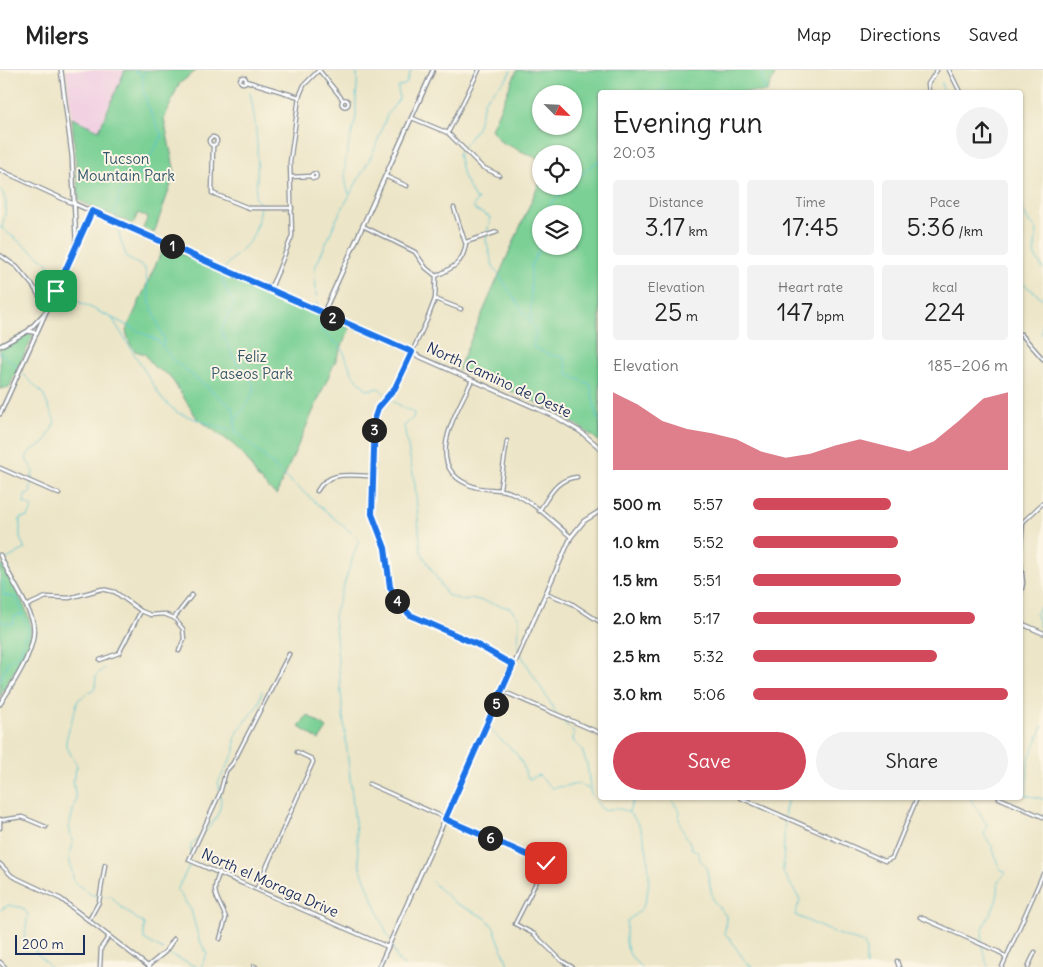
<!DOCTYPE html>
<html lang="en">
<head>
<meta charset="utf-8">
<style>
	body { margin:0; font-family:Delius,sans-serif; background:#f2f2f2; color:#222; height:100vh; display:flex; flex-direction:column; font-size:19px; white-space:nowrap }
	* { box-sizing:border-box; margin:0 }
	p { font-size:16px; color:#767676 }
	.icon { flex:none; width:28px; height:28px; fill:none; stroke:currentColor; stroke-width:2; stroke-linecap:round; stroke-linejoin:round }
	.map { position:relative; flex:1; overflow:hidden }
	.panel { position:absolute; left:598px; top:20px; width:425px; height:710px; display:flex; flex-direction:column; background:#fff; border-radius:5px; box-shadow:0 1px 4px #0004 }
	.panel>* { flex:none }
	.needle { width:32px; rotate:114deg }
	.controls { position:absolute; left:532px; top:15px; display:grid; gap:10px }
	.controls a { display:grid; place-items:center; width:50px; height:50px; border-radius:50%; background:#fff; box-shadow:0 1px 4px #0004; font-size:25px }
	.scale { position:absolute; left:15px; bottom:12px; width:70px; box-sizing:border-box; padding-left:5px; border:2px solid #1b2f5e; border-top:0; font-size:14px; line-height:18px; white-space:nowrap; color:#1b2f5e; -webkit-text-stroke:4px #fcf5e5; paint-order:stroke }
	.pin { position:absolute; display:grid; place-items:center; width:42px; height:42px; color:#fff; margin:-21px; border-radius:10px; box-shadow:0 2px 8px #0006 }
	.km { position:absolute; width:25px; height:25px; margin:-12px; border-radius:50%; background:#222; color:#fff; font-size:14px; line-height:25px; text-align:center }
	.round { display:grid; place-items:center; flex:none; width:52px; height:52px; border-radius:26px; background:#f2f2f2 }
	.head { display:flex; align-items:center; justify-content:space-between; height:85px; padding:0 15px }
	h1 { font-size:28px; font-weight:600; line-height:38px }
	.figures { display:grid; grid-template-columns:repeat(3,1fr); gap:8px; height:85px; padding:5px 15px }
	.figures div { display:grid; align-content:center; border-radius:5px; background:#f2f2f2; text-align:center }
	.figures b { font-size:25px; font-weight:600 }
	.figures small { font-size:14px; font-weight:400 }
	.figures p { font-size:14px }
	.chart { height:140px; padding:10px 15px }
	.chart p { display:flex; justify-content:space-between }
	.chart svg { width:100%; height:90px; margin-top:5px; fill:#d1495b; opacity:.7 }
	.primary-button { display:flex; gap:10px; margin-top:auto; padding:10px 15px }
	.primary-button a { flex:1; height:58px; border-radius:30px; background:#d1495b; color:#fff; font-size:20px; font-weight:600; line-height:58px; text-align:center }
	.primary-button a+a { background:#f2f2f2; color:#222 }
	ul { padding:0 15px; list-style:none; font-size:16px }
	li { display:grid; grid-template-columns:80px 60px 1fr; align-items:center; height:38px }
	li i { height:12px; border-radius:6px; background:#d1495b }
	header { display:flex; align-items:center; gap:30px; box-sizing:border-box; height:70px; padding:0 25px; background:#fff; border-bottom:1px solid #e0e0e0 }
	header strong { font-size:24px }
	nav { display:flex; gap:28px; margin-inline-start:auto; font-size:18px }
	.map>svg:first-child { display:block }
	.built { fill:#f1d0e2 }
	.green { fill:#7ad095; stroke:#4a807a; fill-rule:evenodd }
	.lines { fill:none; stroke-linecap:round; stroke-linejoin:round }
	.stream { stroke:#5ac5d4; stroke-width:1 }
	.minor-casing { stroke:#848a92; stroke-width:5 }
	.tertiary-casing { stroke:#848a92; stroke-width:5.5 }
	.secondary-casing { stroke:#848a92; stroke-width:5.5 }
	.minor { stroke:#fff; stroke-width:2.5 }
	.tertiary { stroke:#fff; stroke-width:3 }
	.secondary { stroke:#fff; stroke-width:3 }
	.route-casing { stroke:#fff; stroke-width:10 }
	.route { stroke:#1a73e8; stroke-width:6 }
	.labels { text-anchor:middle; stroke-width:4; stroke-linejoin:round; paint-order:stroke }
	.park-label { font-size:15px; fill:#33576c; stroke:#fcf5e5 }
	.street-label { font-size:15px; fill:#1b2f5e; stroke:#fcf5e5 }
</style>
</head>
<body>
<header>
<strong>Milers</strong>
<nav><a>Map</a><a>Directions</a><a>Saved</a></nav>
</header>
<div class="map">
<svg width="1043" height="897" viewBox="0 0 1043 897">
	<rect width="100%" height="100%" fill="#fcf5e5"/>
	<filter id="ink" filterUnits="userSpaceOnUse"><feTurbulence type="fractalNoise" baseFrequency=".02" numOctaves="2"/><feDisplacementMap in="SourceGraphic" scale="10" xChannelSelector="R" yChannelSelector="G"/><feConvolveMatrix kernelMatrix="1 2 1 2 8 2 1 2 1" color-interpolation-filters="sRGB"/></filter>
	<filter id="wash" filterUnits="userSpaceOnUse"><feTurbulence type="fractalNoise" baseFrequency=".0096" numOctaves="4" result="noise"/><feDisplacementMap in="SourceGraphic" scale="20" xChannelSelector="R" yChannelSelector="G"/><feGaussianBlur stdDeviation="1.12" result="paint"/><feColorMatrix in="noise" values="0 0 0 0 0 0 0 0 0 0 0 0 0 0 0 0 0 1.4 0 .05"/><feComposite in="paint" operator="in"/></filter>
	<g filter="url(#wash)">
		<rect width="100%" height="100%" fill="#ece5c7"/>
		<polygon class="built" points="66,0 125,0 98,60 72,48"/>
		<g class="green">
			<polygon points="125,0 197,0 179,14 164,49 175,103 154,163 143,158 148,147 138,143 133,154 79,131 72,48 99,60"/>
			<path d="M517,0H777L767,22H600V372C559,338 507,320 458,299L541,109V116H574V84H541V90L501,72L491,59ZM541,24H574V56H541ZM541,144H574V176H541Z"/>
			<polygon points="164,176 350,258 276,425 258,408 246,388 234,375 197,348 169,305 154,297 145,284 135,281 130,274 126,261"/>
			<polygon points="30,263 33,266 9,317 0,319 0,279"/>
			<path d="M0,491C12,518 42,551 27,580C19,596 7,610 0,627Z"/>
			<polygon points="307,645 327,658 319,670 299,657"/>
		</g>
		<g class="lines">
			<g class="stream">
				<polyline points="134,0 141,5"/>
				<path d="M145,0C135,16 155,51 162,66L141,102L120,123L115,143L120,168L127,188L145,198L150,233L164,269L163,277"/>
				<polyline points="763,0 762,11 766,22"/>
				<polyline points="942,13 943,22"/>
				<polyline points="660,22 666,16"/>
				<polyline points="464,76 477,58 485,29 507,8 511,0"/>
				<polyline points="462,79 458,83 463,106 475,129 478,129 473,136 475,140 490,147 486,170 493,196 536,261 533,277 550,285 564,287 568,305 590,314 597,349 600,349"/>
				<polyline points="574,113 588,98 600,90"/>
				<path d="M0,119C10,132 5,143 2,158"/>
				<path d="M349,124C339,97 350,73 356,47C357,42 355,36 356,31C356,20 359,11 356,0"/>
				<polyline points="1020,135 1030,154 1033,154 1037,161 1034,184 1043,199"/>
				<polyline points="548,144 549,135 570,116"/>
				<polyline points="0,157 47,192 69,227 157,270 172,289 233,338 236,361 288,409 359,469 334,545 343,645 360,797 389,869"/>
				<path d="M225,198C232,187 241,181 249,172C257,163 259,145 260,133L255,129C260,93 257,57 250,22"/>
				<path d="M223,201L221,204L226,220L234,234L221,260L236,292L244,299L254,316C252,332 243,337 236,350"/>
				<polyline points="1020,211 1043,229"/>
				<polyline points="317,239 315,198 337,148 373,83 387,45 399,29 398,17 406,14 411,0"/>
				<polyline points="318,243 322,261 342,278 352,303 367,320 379,318 392,331 414,343 413,348 404,356 415,415 421,482 447,525 462,530 469,529"/>
				<polyline points="112,248 162,329 178,343 239,364"/>
				<polyline points="531,250 531,195 541,176"/>
				<polyline points="1043,252 1041,262 1043,263"/>
				<polyline points="0,282 18,298"/>
				<polyline points="5,490 25,479 20,468 20,448 28,447 33,437 24,433 25,425 30,424 33,400 26,389 30,381 45,373 55,352 43,324 21,302"/>
				<polyline points="0,498 1,496"/>
				<polyline points="0,507 4,515 3,525 17,528 23,544"/>
				<polyline points="471,528 510,538 519,548"/>
				<polyline points="0,549 2,552 13,554 15,546 21,544 29,558 24,568 21,583 8,592 0,611"/>
				<polyline points="1041,561 1036,544 1043,532"/>
				<polyline points="518,579 519,550"/>
				<polyline points="520,583 557,644"/>
				<path d="M104,598L96,606L95,618L78,630C76,638 65,669 66,674C68,681 74,689 77,696L73,710L76,729L69,757L73,774L69,787L74,812L92,825L111,826L122,838L144,854V869L163,880"/>
				<path d="M559,647L574,663L573,671L581,678L587,694L591,725L603,740C612,739 621,737 629,743C649,757 655,818 642,838C638,843 632,847 627,851C625,873 624,882 641,897"/>
				<path d="M491,660C506,677 521,680 526,706L530,709L539,705L552,718L579,714L589,719"/>
				<polyline points="1020,716 1026,725 1043,729"/>
				<polyline points="220,720 218,713 235,681 235,666 259,633 262,621"/>
				<polyline points="1026,725 1028,691 1043,656"/>
				<polyline points="788,728 785,740 783,802 800,830 795,845 834,863 864,873 866,881 866,897"/>
				<path d="M970,728L987,755L984,765L992,776L999,798L1006,803L998,811C1001,837 984,845 982,866C981,877 985,887 988,897"/>
				<path d="M673,732L680,742C676,759 689,765 692,779L697,781L700,790L706,796L713,830L726,846L725,864C736,874 741,890 752,897"/>
				<polyline points="628,743 633,731 631,728"/>
				<path d="M201,765C213,755 224,740 220,724"/>
				<polyline points="191,783 191,774 198,768"/>
				<polyline points="191,792 177,820 191,840 199,869 207,884 201,897"/>
				<polyline points="432,812 455,833 486,848 494,858 509,897"/>
				<polyline points="0,840 9,835 23,838 28,845 24,869 50,897"/>
				<polyline points="391,873 398,891 406,897"/>
				<polyline points="171,885 197,897"/>
			</g>
		</g>
	</g>
	<g filter="url(#ink)">
		<g class="lines">
			<defs>
				<g id="minor">
					<polyline points="319,0 343,30"/>
					<polyline points="949,0 960,22"/>
					<circle cx="243" cy="10" r="3"/>
					<polyline points="246,11 299,27"/>
					<polyline points="929,22 928,14 937,0"/>
					<circle cx="345" cy="33" r="3.5"/>
					<polyline points="1020,45 1021,45"/>
					<polyline points="412,48 448,63 482,97 499,105"/>
					<polyline points="448,63 479,0"/>
					<circle cx="213" cy="71" r="4"/>
					<polyline points="213,75 212,123 249,138 292,138"/>
					<polyline points="0,100 74,134"/>
					<circle cx="314" cy="106" r="2.5"/>
					<polyline points="385,106 407,116"/>
					<polyline points="291,107 312,106"/>
					<polyline points="454,138 465,172"/>
					<polyline points="363,156 415,182 426,198 436,206 435,229 427,250 395,318 378,338 375,347 372,443 385,478 391,517 398,532 410,545 476,574 513,595"/>
					<polyline points="0,185 17,197 44,229 40,228 32,214"/>
					<path d="M436,206C453,198 464,193 466,172L497,162"/>
					<polyline points="270,218 278,202"/>
					<polyline points="270,221 292,166 290,92 299,27 304,15 319,0"/>
					<polyline points="435,229 461,239"/>
					<polyline points="1021,264 1043,289"/>
					<path d="M472,310C457,342 419,400 475,417C487,421 500,417 512,423C534,432 553,452 571,467"/>
					<polyline points="0,398 59,424"/>
					<polyline points="500,418 507,371"/>
					<path d="M317,421C329,400 350,406 372,406"/>
					<path d="M539,441C550,425 556,409 577,407"/>
					<polyline points="1020,485 1023,452 1043,433"/>
					<polyline points="1020,486 1023,513 1020,528"/>
					<polyline points="546,523 571,533 600,552"/>
					<polyline points="26,536 46,527 69,528 102,519 115,522 141,541 151,545 164,544 174,548 183,559 184,569 179,581"/>
					<polyline points="174,548 192,525"/>
					<polyline points="289,584 233,693 226,701 220,723 189,790 388,877"/>
					<polyline points="100,590 119,583 141,541"/>
					<polyline points="502,621 600,663"/>
					<polyline points="369,714 546,793 515,854 534,864 562,891 572,897"/>
					<polyline points="741,728 885,791 892,788 917,728"/>
					<polyline points="999,728 1043,747"/>
					<polyline points="1,750 22,747 46,757"/>
					<polyline points="0,758 0,749"/>
					<polyline points="0,794 12,806 61,829 149,897"/>
					<path d="M220,802C209,825 219,828 226,848L220,869"/>
					<polyline points="257,818 313,692 312,689 297,682"/>
					<polyline points="920,847 999,882 1006,888"/>
					<polyline points="89,850 99,832 105,795"/>
					<polyline points="897,891 899,897"/>
					<polyline points="0,892 5,897"/>
					<polyline points="148,896 165,882 174,869"/>
					<polyline points="254,896 256,897"/>
					<polyline points="100,897 101,878 109,866"/>
					<polyline points="1002,897 1043,804"/>
					<polyline points="1028,897 1035,882"/>
				</g>
				<g id="tertiary">
					<polyline points="75,134 556,347 581,362 600,378"/>
					<polyline points="76,176 92,141"/>
					<polyline points="323,244 433,0"/>
					<polyline points="1020,553 1043,563"/>
					<polyline points="379,897 571,467 584,451 600,441"/>
				</g>
				<g id="secondary">
					<polyline points="29,260 44,244"/>
					<polyline points="0,276 28,261 37,263"/>
					<polyline points="0,344 73,182 76,171 72,86 61,0"/>
					<path d="M0,485C9,507 24,527 32,549C41,574 13,613 0,634"/>
				</g>
			</defs>
			<use href="#minor" class="minor-casing"/>
			<use href="#tertiary" class="tertiary-casing"/>
			<use href="#secondary" class="secondary-casing"/>
			<use href="#minor" class="minor"/>
			<use href="#tertiary" class="tertiary"/>
			<use href="#secondary" class="secondary"/>
		</g>
	</g>
	<g class="lines" filter="url(#ink)">
		<defs>
			<polyline id="route" points="56,221 92,141 412,282 395,318 378,338 375,347 372,444 385,478 390,517 398,532 410,545 476,574 513,595 445,749 546,793"/>
		</defs>
		<use href="#route" class="route-casing"/>
		<use href="#route" class="route"/>
	</g>
	<g class="labels">
		<g class="park-label">
			<text x="126" y="94">Tucson<tspan x="126" dy="17">Mountain Park</tspan></text>
			<text x="252" y="292">Feliz<tspan x="252" dy="17">Paseos Park</tspan></text>
		</g>
		<g class="street-label">
			<text transform="translate(499 310) rotate(25)" y="5">North Camino de Oeste</text>
			<text transform="translate(270 813) rotate(24)" y="5">North el Moraga Drive</text>
		</g>
	</g>
</svg>
<div class="controls">
<a><svg class="needle" viewBox="-14 -14 28 28"><path d="M0-13l5 13h-10z" fill="#e53935"/><path d="M0 13l5-13h-10z" fill="#767676"/></svg></a>
<a><svg class="icon" aria-label="locate" viewBox="0 0 24 24"><circle cx="12" cy="12" r="6"/><path d="M12 2v4M12 18v4M2 12h4M18 12h4"/></svg></a>
<a><svg class="icon" aria-label="layers" viewBox="0 0 24 24"><path d="M12 4l9 5-9 5-9-5zM3 14l9 5 9-5"/></svg></a>
</div>
<div class="scale">200 m</div>
<div class="pin" style="left:56px;top:221px;background:#1e9e55"><svg class="icon" aria-label="arrive" viewBox="0 0 24 24"><path d="M6 21V4h12l-3 4 3 4H6"/></svg></div>
<div class="pin" style="left:546px;top:793px;background:#d93025"><svg class="icon" aria-label="check" viewBox="0 0 24 24"><path d="M5 12l5 5 9-10"/></svg></div>
<b class="km" style="left:172px;top:176px">1</b>
<b class="km" style="left:332px;top:248px">2</b>
<b class="km" style="left:374px;top:360px">3</b>
<b class="km" style="left:397px;top:531px">4</b>
<b class="km" style="left:496px;top:634px">5</b>
<b class="km" style="left:490px;top:768px">6</b>
<section class="panel">
<div class="head"><div><h1>Evening run</h1><p>20:03</p></div><a class="round"><svg class="icon" aria-label="share" viewBox="0 0 24 24"><path d="M12 15V3M7 8l5-5 5 5M5 13v7h14v-7"/></svg></a></div>
<div class="figures">
<div><p>Distance</p><b>3.17<small> km</small></b></div>
<div><p>Time</p><b>17:45</b></div>
<div><p>Pace</p><b>5:36<small> /km</small></b></div>
</div>
<div class="figures">
<div><p>Elevation</p><b>25<small> m</small></b></div>
<div><p>Heart rate</p><b>147<small> bpm</small></b></div>
<div><p>kcal</p><b>224</b></div>
</div>
<div class="chart"><p><span>Elevation</span>185–206 m</p>
<svg viewBox="0 0 160 44" preserveAspectRatio="none"><path d="M0 44V6L10 12L20 20L30 24L40 26L50 29L60 35L70 38L80 36L90 32L100 29L110 32L120 35L130 30L140 20L150 9L160 6V44z"/></svg>
</div>
<ul>
<li><b>500 m</b>5:57<i style="width:54%"></i></li>
<li><b>1.0 km</b>5:52<i style="width:57%"></i></li>
<li><b>1.5 km</b>5:51<i style="width:58%"></i></li>
<li><b>2.0 km</b>5:17<i style="width:87%"></i></li>
<li><b>2.5 km</b>5:32<i style="width:72%"></i></li>
<li><b>3.0 km</b>5:06<i style="width:100%"></i></li>
</ul>
<div class="primary-button"><a>Save</a><a>Share</a></div>
</section>
</div>
</body>
</html>
